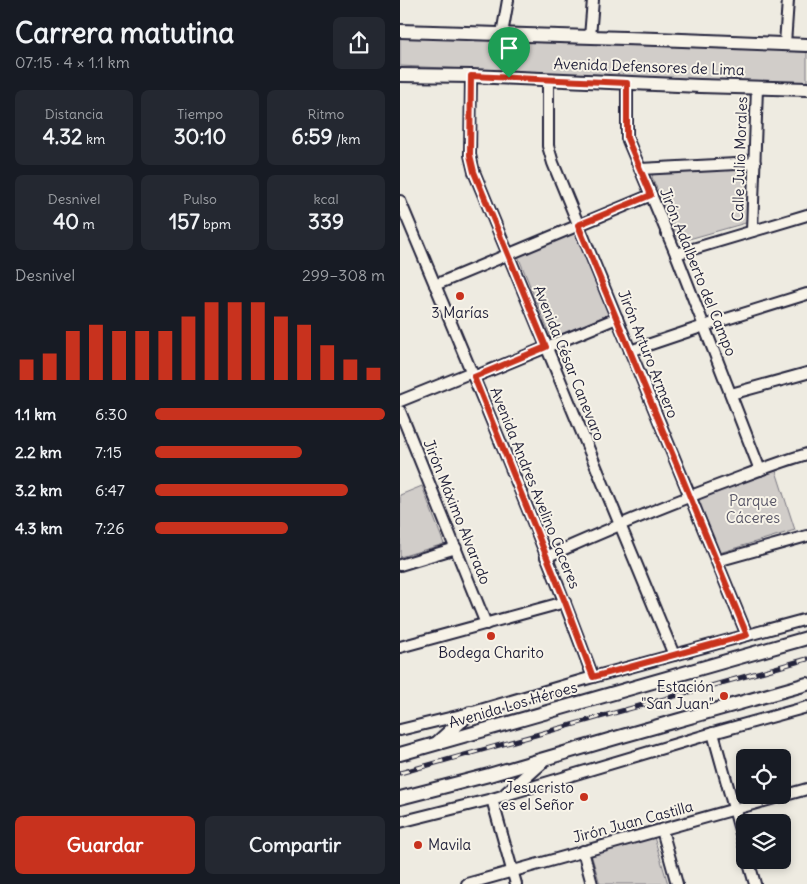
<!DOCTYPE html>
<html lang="es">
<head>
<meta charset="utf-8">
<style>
	body { margin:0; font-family:Delius,sans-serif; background:#242831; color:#f1f3f6; height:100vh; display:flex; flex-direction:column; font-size:19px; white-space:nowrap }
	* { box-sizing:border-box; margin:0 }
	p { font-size:16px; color:#9ea1a6 }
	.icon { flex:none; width:28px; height:28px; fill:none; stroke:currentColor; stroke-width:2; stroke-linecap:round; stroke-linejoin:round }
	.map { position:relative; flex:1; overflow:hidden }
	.drawer { display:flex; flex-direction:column; background:#171b24; width:400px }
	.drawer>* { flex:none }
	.controls { position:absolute; left:336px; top:749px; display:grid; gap:10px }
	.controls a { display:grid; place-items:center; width:55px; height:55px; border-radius:8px; background:#171b24; box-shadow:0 2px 8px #0003; font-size:25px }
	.pin { position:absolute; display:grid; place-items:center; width:42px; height:42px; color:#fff; margin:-51px -21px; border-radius:50% 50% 50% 0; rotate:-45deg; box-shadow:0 0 5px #0007 }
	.pin .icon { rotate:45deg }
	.round { display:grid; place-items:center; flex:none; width:52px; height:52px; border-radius:8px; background:#242831 }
	.headline { display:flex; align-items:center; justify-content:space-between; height:85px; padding:0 15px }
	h1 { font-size:28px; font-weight:700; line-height:38px }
	.stats { display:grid; grid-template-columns:repeat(3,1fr); gap:8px; height:85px; padding:5px 15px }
	.stats div { display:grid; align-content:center; border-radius:8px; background:#242831; text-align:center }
	.stats b { font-size:21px; font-weight:700 }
	.stats small { font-size:14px; font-weight:400 }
	.stats p { font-size:14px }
	.chart { height:140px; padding:10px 15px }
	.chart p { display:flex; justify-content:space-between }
	.chart svg { width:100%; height:90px; margin-top:5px; stroke:#c8321e; stroke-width:6 }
	.primary-button { display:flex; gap:10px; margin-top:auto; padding:10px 15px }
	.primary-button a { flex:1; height:58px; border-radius:8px; background:#c8321e; color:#fff; font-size:20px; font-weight:700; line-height:58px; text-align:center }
	.primary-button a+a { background:#242831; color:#f1f3f6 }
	ul { padding:0 15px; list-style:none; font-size:16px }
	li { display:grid; grid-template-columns:80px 60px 1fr; align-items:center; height:38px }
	li i { height:12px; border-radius:6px; background:#c8321e }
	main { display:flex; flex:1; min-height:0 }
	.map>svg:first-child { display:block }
	.green { fill:#d1cdc9; stroke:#7a7882 }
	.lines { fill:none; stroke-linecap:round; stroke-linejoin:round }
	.minor-casing { stroke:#22223b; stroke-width:14 }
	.major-casing { stroke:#22223b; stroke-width:16 }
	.minor { stroke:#f7f3e8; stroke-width:10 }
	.major { stroke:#f7f3e8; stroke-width:12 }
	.rail-casing { stroke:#22223b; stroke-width:5 }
	.rail { stroke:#f7f3e8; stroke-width:3; stroke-dasharray:9; stroke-linecap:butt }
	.route-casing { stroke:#fff; stroke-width:10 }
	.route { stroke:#c8321e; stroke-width:6 }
	.poi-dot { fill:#c8321e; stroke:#f7f3e8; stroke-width:2 }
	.labels { text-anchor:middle; stroke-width:4; stroke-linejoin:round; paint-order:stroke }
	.street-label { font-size:15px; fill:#22223b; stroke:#f7f3e8 }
	.poi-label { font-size:15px; fill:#22223b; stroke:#f7f3e8 }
	.park-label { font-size:15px; fill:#575566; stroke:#f7f3e8 }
</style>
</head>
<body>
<main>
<section class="drawer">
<div class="headline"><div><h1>Carrera matutina</h1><p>07:15 · 4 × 1.1 km</p></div><a class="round"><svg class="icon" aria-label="share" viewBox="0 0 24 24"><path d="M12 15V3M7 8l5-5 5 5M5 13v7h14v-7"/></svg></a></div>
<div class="stats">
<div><p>Distancia</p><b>4.32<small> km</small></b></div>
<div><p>Tiempo</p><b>30:10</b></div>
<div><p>Ritmo</p><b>6:59<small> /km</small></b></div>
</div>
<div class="stats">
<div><p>Desnivel</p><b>40<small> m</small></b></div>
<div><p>Pulso</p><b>157<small> bpm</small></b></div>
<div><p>kcal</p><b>339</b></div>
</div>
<div class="chart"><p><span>Desnivel</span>299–308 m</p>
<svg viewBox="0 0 160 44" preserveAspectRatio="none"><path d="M5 44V34M15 44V31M25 44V20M35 44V17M45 44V20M55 44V20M65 44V20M75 44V13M85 44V6M95 44V6M105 44V6M115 44V13M125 44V17M135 44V27M145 44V34M155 44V38"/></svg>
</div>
<ul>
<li><b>1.1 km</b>6:30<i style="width:100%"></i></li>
<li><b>2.2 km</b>7:15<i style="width:64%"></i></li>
<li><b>3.2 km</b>6:47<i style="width:84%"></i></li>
<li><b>4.3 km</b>7:26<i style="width:58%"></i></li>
</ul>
<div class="primary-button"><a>Guardar</a><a>Compartir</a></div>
</section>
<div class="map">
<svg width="407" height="884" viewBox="0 0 407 884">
	<rect width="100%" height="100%" fill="#eeebe1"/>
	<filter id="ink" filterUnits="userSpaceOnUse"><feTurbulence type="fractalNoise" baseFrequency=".02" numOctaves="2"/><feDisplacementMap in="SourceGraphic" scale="10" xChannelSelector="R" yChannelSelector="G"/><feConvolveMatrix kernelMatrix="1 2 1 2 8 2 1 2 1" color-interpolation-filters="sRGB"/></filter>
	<g filter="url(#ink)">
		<g class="green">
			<polygon points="0,36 407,48 407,84 0,66"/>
			<polygon points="350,170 349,222 282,241 278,239 252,177 253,174 254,172"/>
			<polygon points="176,232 210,314 151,338 118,256"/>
			<polygon points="375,468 395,530 319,553 298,497"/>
			<polygon points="22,486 44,544 0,557 0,495"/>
			<polygon points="254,837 268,884 200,884 191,854"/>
		</g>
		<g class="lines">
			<defs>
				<g id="minor">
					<polyline points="102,34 108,0"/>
					<polyline points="190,37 193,0"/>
					<polyline points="385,44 388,0"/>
					<polyline points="71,76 70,155 74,172 274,655"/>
					<polyline points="148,79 148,146 153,163 347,635"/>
					<polyline points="227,83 227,138 276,254 360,470"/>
					<polyline points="240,169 355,163"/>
					<path d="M0,201C66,359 133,516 193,677"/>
					<polyline points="352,231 357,88"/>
					<polyline points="276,254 407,215"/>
					<polyline points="35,285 251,195"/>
					<polyline points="230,351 304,326 407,294"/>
					<polyline points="74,377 217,318"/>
					<polyline points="331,394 407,373"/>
					<polyline points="0,401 72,372"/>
					<polyline points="0,411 86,624"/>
					<path d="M146,557C202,532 259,508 317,486C347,475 376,463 407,454"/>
					<polyline points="317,561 407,536"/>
					<polyline points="0,565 56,548"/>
					<polyline points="0,647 165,602"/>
					<polyline points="0,730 70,713 193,677 407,619"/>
					<polyline points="313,733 345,848"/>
					<polyline points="92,799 116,884"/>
					<polyline points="0,822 92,799 313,733 407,707"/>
					<polyline points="262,830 277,884"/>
					<polyline points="183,851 192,884"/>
					<polyline points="348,860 355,884"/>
					<polyline points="67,884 407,789"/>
				</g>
				<g id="major">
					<polyline points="0,31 257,39 407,45"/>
					<polyline points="0,75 71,76 300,86 407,89"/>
					<polyline points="37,743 70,713"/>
					<polyline points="0,754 407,638"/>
					<polyline points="106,794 141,763"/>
					<polyline points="0,798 89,775 219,737 407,684"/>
				</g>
			</defs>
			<use href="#minor" class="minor-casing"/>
			<use href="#major" class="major-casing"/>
			<use href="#minor" class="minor"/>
			<use href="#major" class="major"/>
			<defs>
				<polyline id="rail" points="0,773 407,659"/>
			</defs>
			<use href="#rail" class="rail-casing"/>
			<use href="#rail" class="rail"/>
		</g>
	</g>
	<g class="lines" filter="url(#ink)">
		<defs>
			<polygon id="route" points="71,76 227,83 227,138 251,195 178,225 347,635 193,677 165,602 74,377 146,347 74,172 70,155"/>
		</defs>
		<use href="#route" class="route-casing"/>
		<use href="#route" class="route"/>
	</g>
	<g class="poi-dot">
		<circle cx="60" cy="296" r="5"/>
		<circle cx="91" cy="636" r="5"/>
		<circle cx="324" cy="696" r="5"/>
		<circle cx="184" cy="797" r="5"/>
		<circle cx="18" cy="845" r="5"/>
	</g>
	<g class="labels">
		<g class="street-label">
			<text transform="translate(249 67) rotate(2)" y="5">Avenida Defensores de Lima</text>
			<text transform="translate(340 159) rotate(-88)" y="5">Calle Julio Morales</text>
			<text transform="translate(298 272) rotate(68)" y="5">Jirón Adalberto del Campo</text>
			<text transform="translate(248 354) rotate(68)" y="5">Jirón Arturo Armero</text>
			<text transform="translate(169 363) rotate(68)" y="5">Avenida César Canevaro</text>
			<text transform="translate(135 488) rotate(68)" y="5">Avenida Andres Avelino Caceres</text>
			<text transform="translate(57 512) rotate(68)" y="5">Jirón Máximo Alvarado</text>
			<text transform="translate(113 705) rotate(-16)" y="5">Avenida Los Héroes</text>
			<text transform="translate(233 822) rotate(-15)" y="5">Jirón Juan Castilla</text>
		</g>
		<g class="poi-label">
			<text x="60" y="318">3 Marías</text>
			<text x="91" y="658">Bodega Charito</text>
			<text x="314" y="692" text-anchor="end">Estación<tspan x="314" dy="17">"San Juan"</tspan></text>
			<text x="174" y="793" text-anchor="end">Jesucristo<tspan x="174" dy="17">es el Señor</tspan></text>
			<text x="28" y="850" text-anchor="start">Mavila</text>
		</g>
		<g class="park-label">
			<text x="353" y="506">Parque<tspan x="353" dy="17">Cáceres</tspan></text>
		</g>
	</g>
</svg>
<div class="controls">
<a><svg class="icon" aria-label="locate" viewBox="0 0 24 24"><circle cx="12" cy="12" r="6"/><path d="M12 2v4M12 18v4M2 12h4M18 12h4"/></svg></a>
<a><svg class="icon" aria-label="layers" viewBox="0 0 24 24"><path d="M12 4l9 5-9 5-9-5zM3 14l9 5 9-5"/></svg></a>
</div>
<div class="pin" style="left:109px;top:78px;background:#1e9e55"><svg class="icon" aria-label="arrive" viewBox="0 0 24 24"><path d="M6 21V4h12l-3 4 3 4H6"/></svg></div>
</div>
</main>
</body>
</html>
